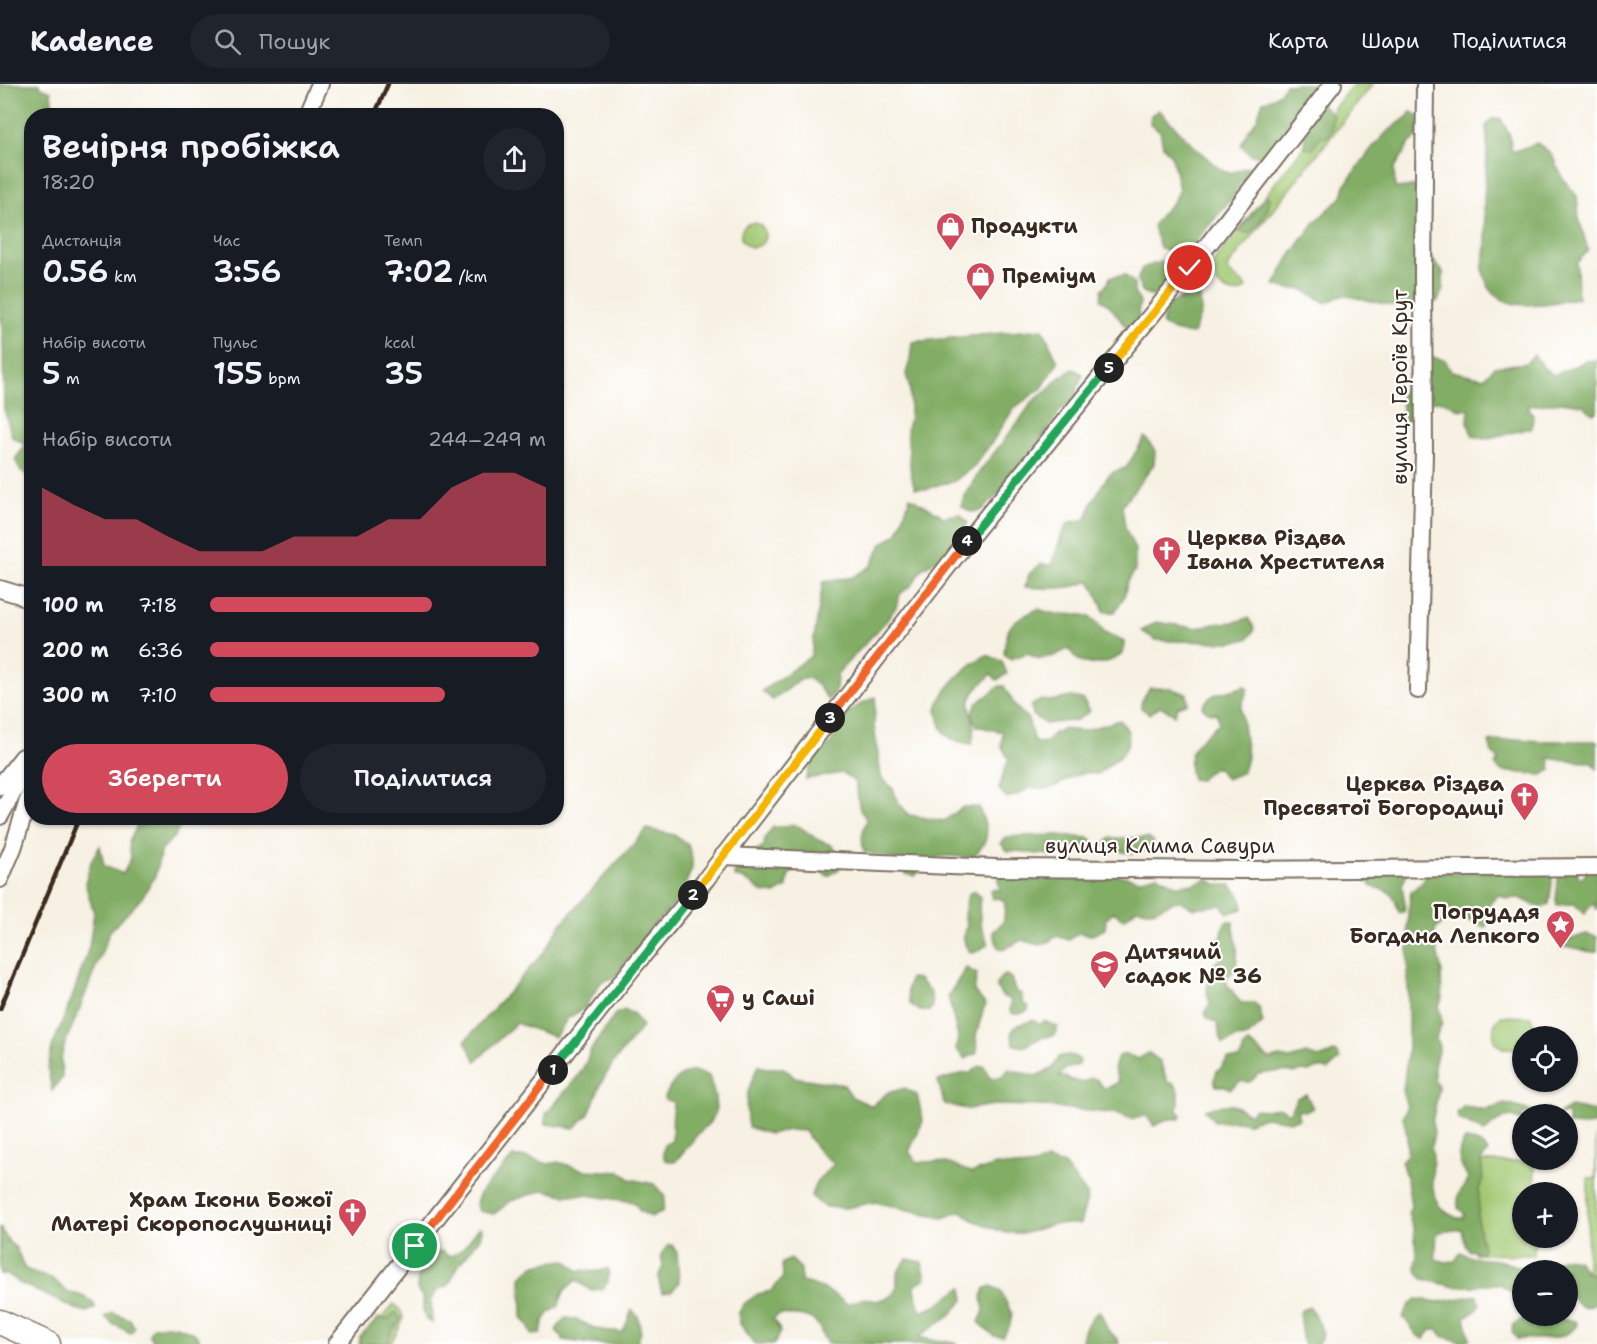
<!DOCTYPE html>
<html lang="uk">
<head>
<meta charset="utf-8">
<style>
	body { margin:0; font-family:"Shantell Sans",sans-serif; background:#20242c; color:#f1f3f6; height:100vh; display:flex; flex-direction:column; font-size:22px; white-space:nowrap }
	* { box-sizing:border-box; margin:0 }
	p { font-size:20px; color:#9ea1a6 }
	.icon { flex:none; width:33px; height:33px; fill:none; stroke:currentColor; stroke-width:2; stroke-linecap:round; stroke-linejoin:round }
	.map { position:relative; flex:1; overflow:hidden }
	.sheet { position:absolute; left:24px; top:24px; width:540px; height:717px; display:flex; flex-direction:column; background:#171b24; border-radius:24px; box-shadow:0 2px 4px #0004 }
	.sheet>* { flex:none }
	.buttons { position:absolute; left:1512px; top:942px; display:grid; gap:12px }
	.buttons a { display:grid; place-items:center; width:66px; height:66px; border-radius:50%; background:#171b24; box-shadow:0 2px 4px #0004; font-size:30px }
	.pin { position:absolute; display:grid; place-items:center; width:51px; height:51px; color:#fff; margin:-26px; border:3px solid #fff; border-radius:50%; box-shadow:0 2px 6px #0007 }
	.km { position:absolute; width:30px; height:30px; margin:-15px; border-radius:50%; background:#222; color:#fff; font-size:16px; line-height:30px; text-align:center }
	.round { display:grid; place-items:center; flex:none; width:63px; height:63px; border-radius:32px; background:#20242c }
	.overview { display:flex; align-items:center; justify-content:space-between; height:102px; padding:0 18px }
	h1 { font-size:33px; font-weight:600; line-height:45px }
	.metrics { display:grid; grid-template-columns:repeat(3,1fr); gap:9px; height:102px; padding:6px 18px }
	.metrics div { display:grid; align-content:center }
	.metrics b { font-size:30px; font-weight:600 }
	.metrics small { font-size:16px; font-weight:400 }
	.metrics p { font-size:16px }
	.chart { height:168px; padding:12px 18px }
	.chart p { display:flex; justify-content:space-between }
	.chart svg { width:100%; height:108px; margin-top:6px; fill:#d1495b; opacity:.7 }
	.button { display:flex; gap:12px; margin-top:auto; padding:12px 18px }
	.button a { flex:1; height:69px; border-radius:36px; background:#d1495b; color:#fff; font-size:24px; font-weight:600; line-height:69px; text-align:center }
	.button a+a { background:#20242c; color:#f1f3f6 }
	ul { padding:0 18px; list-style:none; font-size:20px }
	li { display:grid; grid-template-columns:96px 72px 1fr; align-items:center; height:45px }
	li i { height:15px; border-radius:8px; background:#d1495b }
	header { display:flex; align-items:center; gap:36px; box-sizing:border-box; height:84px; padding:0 30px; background:#171b24; border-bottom:2px solid #363941 }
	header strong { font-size:28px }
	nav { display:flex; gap:33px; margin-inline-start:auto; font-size:21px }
	.search { width:420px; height:54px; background:#20242c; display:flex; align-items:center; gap:15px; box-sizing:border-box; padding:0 21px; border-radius:33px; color:#9ea1a6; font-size:22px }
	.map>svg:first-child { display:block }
	.green { fill:#a3c973; stroke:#6f7a48; stroke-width:1.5 }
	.forest { fill:#82ad65; stroke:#5e6c42; stroke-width:1.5 }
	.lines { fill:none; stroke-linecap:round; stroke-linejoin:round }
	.minor-casing { stroke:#7d7063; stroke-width:20 }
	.highway-casing { stroke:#7d7063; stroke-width:27 }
	.minor { stroke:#fff; stroke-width:16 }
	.highway { stroke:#fff; stroke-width:24 }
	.rail { stroke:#3b2a1e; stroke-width:4.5 }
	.split-1-casing { stroke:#fff; stroke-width:12 }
	.split-2-casing { stroke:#fff; stroke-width:12 }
	.split-3-casing { stroke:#fff; stroke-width:12 }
	.split-4-casing { stroke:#fff; stroke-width:12 }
	.split-5-casing { stroke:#fff; stroke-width:12 }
	.split-6-casing { stroke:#fff; stroke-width:12 }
	.split-1 { stroke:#f0652b; stroke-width:8 }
	.split-2 { stroke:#22a559; stroke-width:8 }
	.split-3 { stroke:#f5b400; stroke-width:8 }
	.split-4 { stroke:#f0652b; stroke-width:8 }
	.split-5 { stroke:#22a559; stroke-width:8 }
	.split-6 { stroke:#f5b400; stroke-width:8 }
	.labels { text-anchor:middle; stroke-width:4.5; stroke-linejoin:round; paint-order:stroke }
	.poi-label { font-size:21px; font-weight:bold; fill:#3b2a1e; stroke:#fff; text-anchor:start }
	.street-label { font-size:21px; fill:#3b2a1e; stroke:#fff }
</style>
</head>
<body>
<header>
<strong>Kadence</strong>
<div class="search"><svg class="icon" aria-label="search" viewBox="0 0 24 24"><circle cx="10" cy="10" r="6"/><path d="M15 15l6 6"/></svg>Пошук</div>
<nav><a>Карта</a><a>Шари</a><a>Поділитися</a></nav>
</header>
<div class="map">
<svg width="1597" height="1260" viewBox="0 0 1597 1260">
	<rect width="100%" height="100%" fill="#fff"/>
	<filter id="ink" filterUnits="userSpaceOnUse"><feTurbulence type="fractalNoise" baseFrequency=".0167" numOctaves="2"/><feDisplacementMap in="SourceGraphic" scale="12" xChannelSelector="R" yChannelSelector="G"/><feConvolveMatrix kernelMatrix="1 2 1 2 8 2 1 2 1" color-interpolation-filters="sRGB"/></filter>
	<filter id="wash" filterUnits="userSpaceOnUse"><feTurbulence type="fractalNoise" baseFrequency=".008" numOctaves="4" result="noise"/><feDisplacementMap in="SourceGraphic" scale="24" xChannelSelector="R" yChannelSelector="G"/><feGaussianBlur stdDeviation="1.35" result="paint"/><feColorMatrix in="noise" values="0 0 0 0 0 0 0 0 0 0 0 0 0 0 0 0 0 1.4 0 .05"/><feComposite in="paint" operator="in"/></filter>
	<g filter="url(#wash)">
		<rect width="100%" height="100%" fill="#f7f1e3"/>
		<g class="green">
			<path d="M1353,0H1373L1226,185L1247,203C1231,220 1207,197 1214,177Z"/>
			<circle cx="753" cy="151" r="12"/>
			<path d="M1501,932L1531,933L1534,941V952H1522V964H1503L1495,959C1493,950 1492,937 1501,932Z"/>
			<polygon points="1596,1052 1597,1196 1587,1196 1588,1094 1596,1094"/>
			<polygon points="1475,1078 1535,1078 1534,1108 1522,1108 1522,1154 1534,1154 1534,1171 1475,1170"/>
			<path d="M394,1220C412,1232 398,1246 390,1260H360Z"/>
		</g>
		<g class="forest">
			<polygon points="0,0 40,0 41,3 51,7 53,31 32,32 31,394 20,386 15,375 26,361 12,353 4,325 3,260 0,224"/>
			<path d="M1285,0H1321L1302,26L1287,40L1285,56L1277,66L1263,74L1250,70L1241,61L1249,46L1257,35L1263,17C1274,15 1280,10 1285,0Z"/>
			<polygon points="1321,20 1332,30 1332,46 1328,53 1319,54 1313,65 1306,64 1303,44"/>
			<path d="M1159,26C1170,37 1214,85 1226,88C1236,91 1243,81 1253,83L1256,92L1240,99L1232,114L1191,163L1176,171L1160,164L1153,142L1161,130L1173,118L1179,105L1172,73L1163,62L1160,47L1150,40L1151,31Z"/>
			<polygon points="1411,28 1421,33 1417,53 1410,59 1394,85 1395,104 1415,102 1430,172 1443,188 1443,204 1438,217 1412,226 1343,211 1326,219 1302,205 1288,205 1274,201 1289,174 1315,138 1342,113 1345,101 1372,64 1386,49 1407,33"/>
			<path d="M1492,35H1501L1510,52L1512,68L1537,59L1551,69L1563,95L1577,112L1579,134L1588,166L1577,179L1578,214C1544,220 1490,235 1483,185C1482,178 1486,170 1486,162C1487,149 1484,134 1484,121C1484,94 1490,69 1486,42Z"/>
			<path d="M1265,112L1270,114C1268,129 1261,139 1250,149L1239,148Z"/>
			<polygon points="1160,178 1172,180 1175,188 1167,199 1154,213 1143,208 1137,197 1142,184"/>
			<polygon points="1125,191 1134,199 1134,209 1140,218 1138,229 1142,239 1138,245 1125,242 1110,222 1101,216 1102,205 1108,199 1110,193"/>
			<polygon points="1190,208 1196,209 1200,212 1201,229 1193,250 1177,248 1162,241 1166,221 1183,214"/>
			<polygon points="1043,245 1058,278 1042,304 1014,324 992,358 974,382 953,398 940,400 928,405 915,404 911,392 907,344 910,334 910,305 906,290 910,276 912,258"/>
			<path d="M1534,271L1544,284L1554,291L1586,277L1597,276V327L1593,330L1583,321L1562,318L1528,322L1533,331L1532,344L1484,355L1473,352L1468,340L1469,324L1460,326C1447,318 1433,311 1420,324C1415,329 1412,333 1405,337L1402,325L1401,311L1409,290L1432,273L1445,276L1451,287L1484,294L1494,283L1526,279Z"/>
			<polygon points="1073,285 1083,290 1074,314 1059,328 1045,350 997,412 980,427 971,428 961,422 967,407 980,387 1020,336 1032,318 1045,308 1060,293"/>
			<path d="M1145,353L1155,367L1154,380L1122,422L1125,443L1135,466V486L1127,499L1124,513L1115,528H1105C1099,518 1097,507 1090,497C1069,506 1048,505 1025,503L1029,490L1041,480L1051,481L1061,453L1068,439L1086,435C1089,424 1104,394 1112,389C1116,386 1122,385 1126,384Z"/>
			<polygon points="910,413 940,430 942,433 960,430 968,439 952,466 922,485 912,501 900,510 896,523 887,536 837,590 836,606 828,616 819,603 808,594 800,596 773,616 762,607 811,572 823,498 853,493 871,482 882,460 898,449"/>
			<path d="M1038,525C1044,527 1051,529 1057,530C1082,532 1090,525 1104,549L1114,552L1124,558L1123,570C1110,578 1094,585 1079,576C1075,574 1072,568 1068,565L1054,572L1039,575L1027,569L1011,575L1004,570C1006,540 1011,538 1038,525Z"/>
			<polygon points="1248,534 1255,545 1248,555 1231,558 1170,557 1156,556 1142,547 1156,538 1196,544 1219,539 1235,538"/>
			<path d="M987,571L1002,577L1007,590L997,596L991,590C986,597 979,601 974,608C965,621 974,633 974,645C974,650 972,655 972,660C957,658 944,655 940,639C939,634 937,629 937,625C941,604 969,580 987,571Z"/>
			<path d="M1000,602H1004L1016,623L1028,635L1033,655L1036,659L1047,658L1053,650L1062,645L1082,647L1120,636C1122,639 1127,644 1128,648C1133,668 1111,680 1097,690C1093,690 1087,688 1082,689C1061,694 1057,711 1031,703L1020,710L1007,714L999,705L1005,684L1009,676L1001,661L1003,648L977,642L972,632L976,620Z"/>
			<path d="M1244,602L1248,604L1241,624L1247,673L1243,688L1226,695L1217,683L1206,689L1200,696L1192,695C1183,667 1199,656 1219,639L1217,630L1208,628L1202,623C1214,604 1225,611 1244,602Z"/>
			<path d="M1150,604H1170L1187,610L1188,619L1177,623L1175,631L1160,622L1150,630L1141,624C1140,616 1146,610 1150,604Z"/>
			<path d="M876,613L874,641L881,693L893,705L898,718L909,731L944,737L963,723H979C987,747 993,754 973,773C965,773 943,771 938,773C929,776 921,785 915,792L906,790L904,780C891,773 879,770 864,768C861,755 862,748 867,736L860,726L855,698L842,689L806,695L810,682L817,670L830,661L845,631L861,620Z"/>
			<polygon points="1071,613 1082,615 1090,627 1077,636 1045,640 1033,631 1031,622 1040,616 1050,617"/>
			<polygon points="1522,655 1539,657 1597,657 1597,685 1591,678 1566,677 1549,674 1551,686 1542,691 1501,687 1495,681 1499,675 1492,669 1489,658"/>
			<polygon points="138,734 184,734 176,750 161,767 155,792 141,815 110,847 78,929 65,959 61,975 62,994 52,1007 48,985 52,963 72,914 89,863 94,829 85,799 92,775 100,762 104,782 123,790 131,774 129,758 137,742"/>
			<path d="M792,740L800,743L818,756L831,761L842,773L839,785L828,792C812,782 806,781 789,790L787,803L775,810L761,808L749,798L734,792L736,779L764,762L765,754L773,743H785Z"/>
			<polygon points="647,745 674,751 688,761 692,775 692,784 680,814 649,846 635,867 613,894 601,898 585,924 568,934 555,953 516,939 476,977 465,957 545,867 561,840"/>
			<path d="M1058,751L1089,754L1092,756L1091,761C1080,770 1046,772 1031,769C1022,768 1017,766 1008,767L1001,760L1006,753L1021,752Z"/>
			<path d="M1111,754H1148L1154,757C1146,776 1118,768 1103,761Z"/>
			<polygon points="1597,778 1597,826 1594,820 1588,824 1585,830 1574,820 1557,821 1556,816 1559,785 1577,783 1578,792 1581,794"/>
			<path d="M1377,784L1408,788L1402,801L1405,820L1404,828L1400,829C1392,810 1394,807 1373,803L1365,794Z"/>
			<path d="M1428,788H1552V799L1549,820C1538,829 1530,816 1518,814C1515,813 1512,815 1508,815C1505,814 1502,812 1499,811C1488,819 1487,824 1488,838L1485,844C1477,840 1466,836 1460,832C1455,829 1454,826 1447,825L1444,834V839L1436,844L1434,853L1442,889L1441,893L1442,914L1439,923L1442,939L1436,954L1439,963L1434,982V995L1439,1004L1432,1039L1434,1048L1431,1064L1433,1072L1432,1099L1435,1113L1440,1123L1449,1130L1457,1134H1463L1465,1131L1460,1125L1458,1124C1457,1113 1459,1107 1467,1099L1468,1093C1459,1081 1455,1069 1465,1056C1475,1057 1482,1059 1488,1068L1481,1077L1483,1097L1479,1105L1478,1141L1483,1164L1480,1169L1473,1166L1469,1167L1465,1161L1462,1145L1440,1148L1437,1150L1435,1175L1446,1178L1455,1177L1461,1168C1474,1177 1487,1174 1501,1177C1510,1179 1516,1184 1525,1183L1528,1186H1522V1206L1511,1208L1502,1201L1498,1200H1486L1474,1203L1466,1202L1455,1203L1423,1195L1419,1190L1416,1183L1417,1172L1414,1146L1408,1130L1411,1122L1407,1096L1401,1077L1407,1071V1050L1403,1032L1407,1024L1403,1008L1408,962V829L1411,808L1422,798Z"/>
			<path d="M1005,789L1019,794L1024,790H1114L1139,796L1157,791L1175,801L1193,800L1207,795L1218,801H1231L1240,811L1243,825L1228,829L1221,821L1194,824L1180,817L1172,818L1153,827L1137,824L1124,835L1113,828L1106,835L1105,845L1092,851L1078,849L1069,856L1057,852C1042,864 1039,862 1022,856L1003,866L998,863L993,848L1004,837L1005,817L998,814L992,815L990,807L995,805L1000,807L998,795Z"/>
			<path d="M975,807L980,813L979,823L981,841L988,860C979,867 970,875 965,860C963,852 963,849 967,841L964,831L968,810Z"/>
			<path d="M1227,837L1233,838C1236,860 1244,879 1226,896L1227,900L1240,918L1244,919H1254L1259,924L1263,939L1247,953L1235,954L1229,958L1222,960L1217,939L1208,935L1205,930L1210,919L1207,909L1208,897L1204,889C1215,883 1214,878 1223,872L1221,860L1218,858L1222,852L1223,842Z"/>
			<path d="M1586,850L1597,852V868C1584,869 1572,859 1561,865L1562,858Z"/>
			<polygon points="966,884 977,890 974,907 985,920 976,951 977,969 965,975 956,965 958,953 948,912"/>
			<path d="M1006,891L1011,894L1015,907L1021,910L1023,919L1029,923L1028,926C1022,929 1017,933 1010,928L1011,916L1002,912L997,904C996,899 1000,892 1006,891Z"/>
			<polygon points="910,894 918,895 931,909 932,923 929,927 920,927 910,920 907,907"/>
			<polygon points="625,926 634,930 642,943 613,979 601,999 589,1030 574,1044 546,1040 546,1030 578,992 586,979 590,967 615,930"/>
			<path d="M1033,936L1039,940L1044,937L1058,943L1054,951C1049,953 1043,953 1038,955C1028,960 1025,966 1014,960L1011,950L1015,942Z"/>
			<path d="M1248,959C1256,963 1261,969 1269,975L1280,973L1290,975L1306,970L1319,974L1334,968L1337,969L1340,975L1328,986L1318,984L1309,988L1303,987L1294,989C1285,985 1269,989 1258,990C1252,997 1251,1000 1241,997L1230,1005L1225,1002H1216L1214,996L1217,987L1220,985L1228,975H1239L1243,969V963Z"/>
			<path d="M1149,969L1160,977L1168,999H1173L1179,1007V1021L1176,1024L1181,1031L1180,1035H1167L1154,1042L1146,1031L1132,1035L1119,1030L1041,1022L994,1021L968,1025L947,1021L944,1019L938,997C949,994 960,988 970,989L980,982H984L990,994L1001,993L1009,985L1035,992L1052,985L1059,973C1069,970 1072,970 1080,976L1079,981L1065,985L1059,992C1073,993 1076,1004 1091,994L1096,995L1105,1005L1119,998L1114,985L1118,972L1126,970L1138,975Z"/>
			<path d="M758,982L767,984H784L794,993L844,1001L852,1013L872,1022L887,1009L905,1004L917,1011L923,1037L909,1068L918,1079C940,1075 952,1080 972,1089L996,1081L1030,1083L1046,1076L1064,1081L1088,1112L1080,1140H1053L1026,1149H1005L973,1136L961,1127L943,1134L875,1118L847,1124L824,1123L811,1112L816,1098L835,1079C821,1073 813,1060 805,1047L789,1046L769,1050L748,1043C744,1016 747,1006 758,982Z"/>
			<path d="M694,987L709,992L715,1013L716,1028L710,1038L697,1051L675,1078L665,1076L663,1070L664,1061L672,1057L673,1018L664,1015C670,1001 678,989 694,987Z"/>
			<path d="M1306,1010L1313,1024L1307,1027L1297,1026L1299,1035L1291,1037L1265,1033L1248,1039L1238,1037L1215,1038L1205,1026C1216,1022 1227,1018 1238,1023C1243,1026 1246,1029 1251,1030L1254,1025L1267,1026L1279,1023L1289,1029L1297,1014Z"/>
			<path d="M1504,1020L1514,1021L1519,1024L1538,1028L1546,1024L1549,1025L1554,1030H1522V1037L1510,1032C1504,1034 1499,1036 1494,1040C1490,1043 1489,1046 1484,1048L1459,1035L1457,1029L1464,1022C1477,1027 1492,1026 1504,1020Z"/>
			<polygon points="1570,1023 1597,1028 1597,1040 1586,1042 1568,1041 1568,1030 1559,1030"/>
			<polygon points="513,1073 526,1073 548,1080 558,1078 584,1086 621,1088 630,1095 654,1100 665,1113 663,1127 651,1133 640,1127 634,1118 586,1111 564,1111 544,1106 511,1117 494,1130 479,1127 476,1118 481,1107"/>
			<path d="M480,1143L483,1146L479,1155L459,1181L448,1202L437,1206L431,1216L432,1239L426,1236L423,1226V1215L417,1205L418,1193L426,1171L442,1167L449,1172C464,1169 470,1153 480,1143Z"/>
			<polygon points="0,1144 9,1158 16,1164 25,1185 53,1195 66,1207 82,1212 92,1217 96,1224 87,1228 76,1225 19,1199 11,1192 0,1190"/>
			<polygon points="668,1161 672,1161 677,1169 679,1198 672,1207 662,1209 658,1193 663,1183 661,1171"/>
			<path d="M1564,1174L1577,1176L1587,1189L1597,1191V1218C1583,1226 1579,1224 1570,1211H1568V1186H1539L1540,1185Z"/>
			<path d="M791,1175L801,1185V1198C821,1202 831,1208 847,1220L865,1214L876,1217L891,1212L897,1204V1189L907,1175L922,1178L926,1194L915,1202L917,1216L921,1228L936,1222L962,1203L964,1216L949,1232L919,1253C932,1257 946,1256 959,1260H828C823,1255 822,1249 819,1243C811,1228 793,1232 779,1230L773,1235L781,1248L774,1260H755L740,1240L738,1230L745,1219L758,1210L771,1207L783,1193L782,1179Z"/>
			<path d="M566,1176L579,1187C585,1185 587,1187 592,1187C598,1188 604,1186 609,1184L608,1198L602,1205L590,1206L576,1196L564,1207L558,1223L550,1228L543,1238L541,1250L532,1251L528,1241L522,1233L521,1193L533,1182L549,1178Z"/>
			<polygon points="991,1202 1000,1206 1012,1230 1010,1241 1003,1253 994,1252 979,1238 984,1227 982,1213 985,1204"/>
			<polygon points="1477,1211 1480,1220 1476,1227 1465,1233 1470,1255 1462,1258 1443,1252 1438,1246 1431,1246 1424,1255 1418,1252 1403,1233 1409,1221 1416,1215 1439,1218"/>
			<polygon points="1310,1223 1319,1239 1323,1250 1318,1260 1303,1260 1299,1229 1302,1226"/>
			<path d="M632,1226L638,1232L641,1249L637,1257L633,1260H593L564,1256L556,1246L565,1234C581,1234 584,1241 598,1245C606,1247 614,1247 623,1248Z"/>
			<path d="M1099,1227C1104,1234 1105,1243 1109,1247C1114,1253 1117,1252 1119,1260H1082C1082,1247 1089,1234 1099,1227Z"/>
			<polygon points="396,1228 401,1236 391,1249 388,1259 359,1260 360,1253 379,1234 387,1235"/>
			<polygon points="113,1229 130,1235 135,1244 131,1249 113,1240 105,1233"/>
			<path d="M1535,1232C1549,1231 1562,1234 1575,1237L1577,1241C1563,1260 1537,1253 1517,1255L1512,1248L1514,1240L1525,1234Z"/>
			<path d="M167,1241C179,1242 189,1245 199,1253V1260H166L152,1256L149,1250L153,1243Z"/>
		</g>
	</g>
	<g filter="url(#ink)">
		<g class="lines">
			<defs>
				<g id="minor">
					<polyline points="306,32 320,0"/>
					<polyline points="0,505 20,511 32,518"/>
					<polyline points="1418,606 1424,369 1423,191 1425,0"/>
					<polyline points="0,702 23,673"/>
					<polyline points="0,732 32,673"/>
					<polyline points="723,772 997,784 1246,786 1597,783"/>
					<polyline points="0,795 13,764 32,704"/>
					<polyline points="337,1260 634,882 706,795 975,447 1190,184 1333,0"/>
				</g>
				<polyline id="highway" points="0,1238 48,1260"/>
			</defs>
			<use href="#minor" class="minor-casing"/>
			<use href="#highway" class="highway-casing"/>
			<use href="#minor" class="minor"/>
			<use href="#highway" class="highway"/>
			<g class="rail">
				<polyline points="374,32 388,0"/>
				<polyline points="0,925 79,734"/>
			</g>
		</g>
	</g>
	<g class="lines" filter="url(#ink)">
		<defs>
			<polyline id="split-1" points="415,1162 553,986"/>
			<polyline id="split-2" points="553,986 693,811"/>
			<polyline id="split-3" points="693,811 830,634"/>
			<polyline id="split-4" points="830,634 967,457"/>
			<polyline id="split-5" points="967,457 1109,284"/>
			<polyline id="split-6" points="1109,284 1190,184"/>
		</defs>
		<use href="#split-1" class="split-1-casing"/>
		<use href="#split-2" class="split-2-casing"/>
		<use href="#split-3" class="split-3-casing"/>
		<use href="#split-4" class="split-4-casing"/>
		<use href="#split-5" class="split-5-casing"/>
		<use href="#split-6" class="split-6-casing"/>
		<use href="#split-1" class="split-1"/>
		<use href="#split-2" class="split-2"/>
		<use href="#split-3" class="split-3"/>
		<use href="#split-4" class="split-4"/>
		<use href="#split-5" class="split-5"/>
		<use href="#split-6" class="split-6"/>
	</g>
	<defs>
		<symbol id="shop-pin" viewBox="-11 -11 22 30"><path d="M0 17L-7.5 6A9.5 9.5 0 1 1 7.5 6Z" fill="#d1495b" stroke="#fff"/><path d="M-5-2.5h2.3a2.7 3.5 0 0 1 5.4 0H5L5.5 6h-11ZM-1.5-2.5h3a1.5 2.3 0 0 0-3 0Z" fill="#fff"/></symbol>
		<symbol id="church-pin" viewBox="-11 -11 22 30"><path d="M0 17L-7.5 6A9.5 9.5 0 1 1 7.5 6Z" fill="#d1495b" stroke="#fff"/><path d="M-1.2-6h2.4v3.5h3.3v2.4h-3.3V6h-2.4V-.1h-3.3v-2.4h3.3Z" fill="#fff"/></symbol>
		<symbol id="sight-pin" viewBox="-11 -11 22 30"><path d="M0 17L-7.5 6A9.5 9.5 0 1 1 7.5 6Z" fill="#d1495b" stroke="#fff"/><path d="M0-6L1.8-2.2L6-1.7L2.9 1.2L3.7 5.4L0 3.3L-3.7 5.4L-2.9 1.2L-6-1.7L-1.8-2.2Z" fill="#fff"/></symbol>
		<symbol id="school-pin" viewBox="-11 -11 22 30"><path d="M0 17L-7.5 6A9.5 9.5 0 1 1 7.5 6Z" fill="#d1495b" stroke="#fff"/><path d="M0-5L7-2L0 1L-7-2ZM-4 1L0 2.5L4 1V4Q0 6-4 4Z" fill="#fff"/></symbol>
		<symbol id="supermarket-pin" viewBox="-11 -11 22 30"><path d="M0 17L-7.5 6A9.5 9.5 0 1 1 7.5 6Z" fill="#d1495b" stroke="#fff"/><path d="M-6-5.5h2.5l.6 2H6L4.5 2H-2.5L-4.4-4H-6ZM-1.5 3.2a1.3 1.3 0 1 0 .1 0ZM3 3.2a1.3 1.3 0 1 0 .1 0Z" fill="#fff"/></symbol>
	</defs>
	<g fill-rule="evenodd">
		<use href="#shop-pin" x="934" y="126" width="33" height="45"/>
		<use href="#shop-pin" x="964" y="176" width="33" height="45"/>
		<use href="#church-pin" x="1150" y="450" width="33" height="45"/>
		<use href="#church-pin" x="1508" y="696" width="33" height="45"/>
		<use href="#sight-pin" x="1544" y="824" width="33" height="45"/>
		<use href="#school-pin" x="1088" y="864" width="33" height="45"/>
		<use href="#supermarket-pin" x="704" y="898" width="33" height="45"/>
		<use href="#church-pin" x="336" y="1112" width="33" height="45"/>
	</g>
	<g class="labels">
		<g class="poi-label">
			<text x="971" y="149">Продукти</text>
			<text x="1002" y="199">Преміум</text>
			<text x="1187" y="461">Церква Різдва<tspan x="1187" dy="24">Івана Хрестителя</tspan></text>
			<text x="1504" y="707" text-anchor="end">Церква Різдва<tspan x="1504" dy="24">Пресвятої Богородиці</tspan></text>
			<text x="1540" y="835" text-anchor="end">Погруддя<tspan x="1540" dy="24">Богдана Лепкого</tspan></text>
			<text x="1125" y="875">Дитячий<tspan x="1125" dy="24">садок № 36</tspan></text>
			<text x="742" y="921">у Саші</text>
			<text x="332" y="1123" text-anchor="end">Храм Ікони Божої<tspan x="332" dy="24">Матері Скоропослушниці</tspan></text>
		</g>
		<g class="street-label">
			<text transform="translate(1400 303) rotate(-90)" y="7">вулиця Героїв Крут</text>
			<text x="1160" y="769">вулиця Клима Савури</text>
		</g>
	</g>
</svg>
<div class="buttons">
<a><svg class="icon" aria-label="locate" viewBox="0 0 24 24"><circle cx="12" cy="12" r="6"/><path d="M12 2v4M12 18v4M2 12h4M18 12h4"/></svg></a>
<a><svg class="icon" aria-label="layers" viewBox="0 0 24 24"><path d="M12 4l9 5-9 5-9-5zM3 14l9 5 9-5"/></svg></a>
<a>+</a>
<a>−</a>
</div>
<div class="pin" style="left:415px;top:1162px;background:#1e9e55"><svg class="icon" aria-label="arrive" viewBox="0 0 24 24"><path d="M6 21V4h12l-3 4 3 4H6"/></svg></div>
<div class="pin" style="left:1190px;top:184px;background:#d93025"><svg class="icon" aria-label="check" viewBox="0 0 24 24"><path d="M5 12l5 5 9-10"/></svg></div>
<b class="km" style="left:553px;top:986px">1</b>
<b class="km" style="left:693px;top:811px">2</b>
<b class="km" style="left:830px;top:634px">3</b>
<b class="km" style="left:967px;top:457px">4</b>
<b class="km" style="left:1109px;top:284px">5</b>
<section class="sheet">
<div class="overview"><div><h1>Вечірня пробіжка</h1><p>18:20</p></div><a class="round"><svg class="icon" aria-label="share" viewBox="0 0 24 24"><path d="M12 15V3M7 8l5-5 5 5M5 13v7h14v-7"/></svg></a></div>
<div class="metrics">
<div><p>Дистанція</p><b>0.56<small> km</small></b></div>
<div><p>Час</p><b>3:56</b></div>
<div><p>Темп</p><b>7:02<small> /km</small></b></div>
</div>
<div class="metrics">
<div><p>Набір висоти</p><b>5<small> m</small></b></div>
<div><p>Пульс</p><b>155<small> bpm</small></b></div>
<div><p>kcal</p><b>35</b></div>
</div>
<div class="chart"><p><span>Набір висоти</span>244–249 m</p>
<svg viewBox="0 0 160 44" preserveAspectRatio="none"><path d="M0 44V12L10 19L20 25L30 25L40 32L50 38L60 38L70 38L80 32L90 32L100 32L110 25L120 25L130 12L140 6L150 6L160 12V44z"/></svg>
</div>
<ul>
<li><b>100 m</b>7:18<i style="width:66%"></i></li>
<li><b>200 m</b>6:36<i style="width:98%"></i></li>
<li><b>300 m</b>7:10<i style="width:70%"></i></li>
</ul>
<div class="button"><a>Зберегти</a><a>Поділитися</a></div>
</section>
</div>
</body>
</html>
